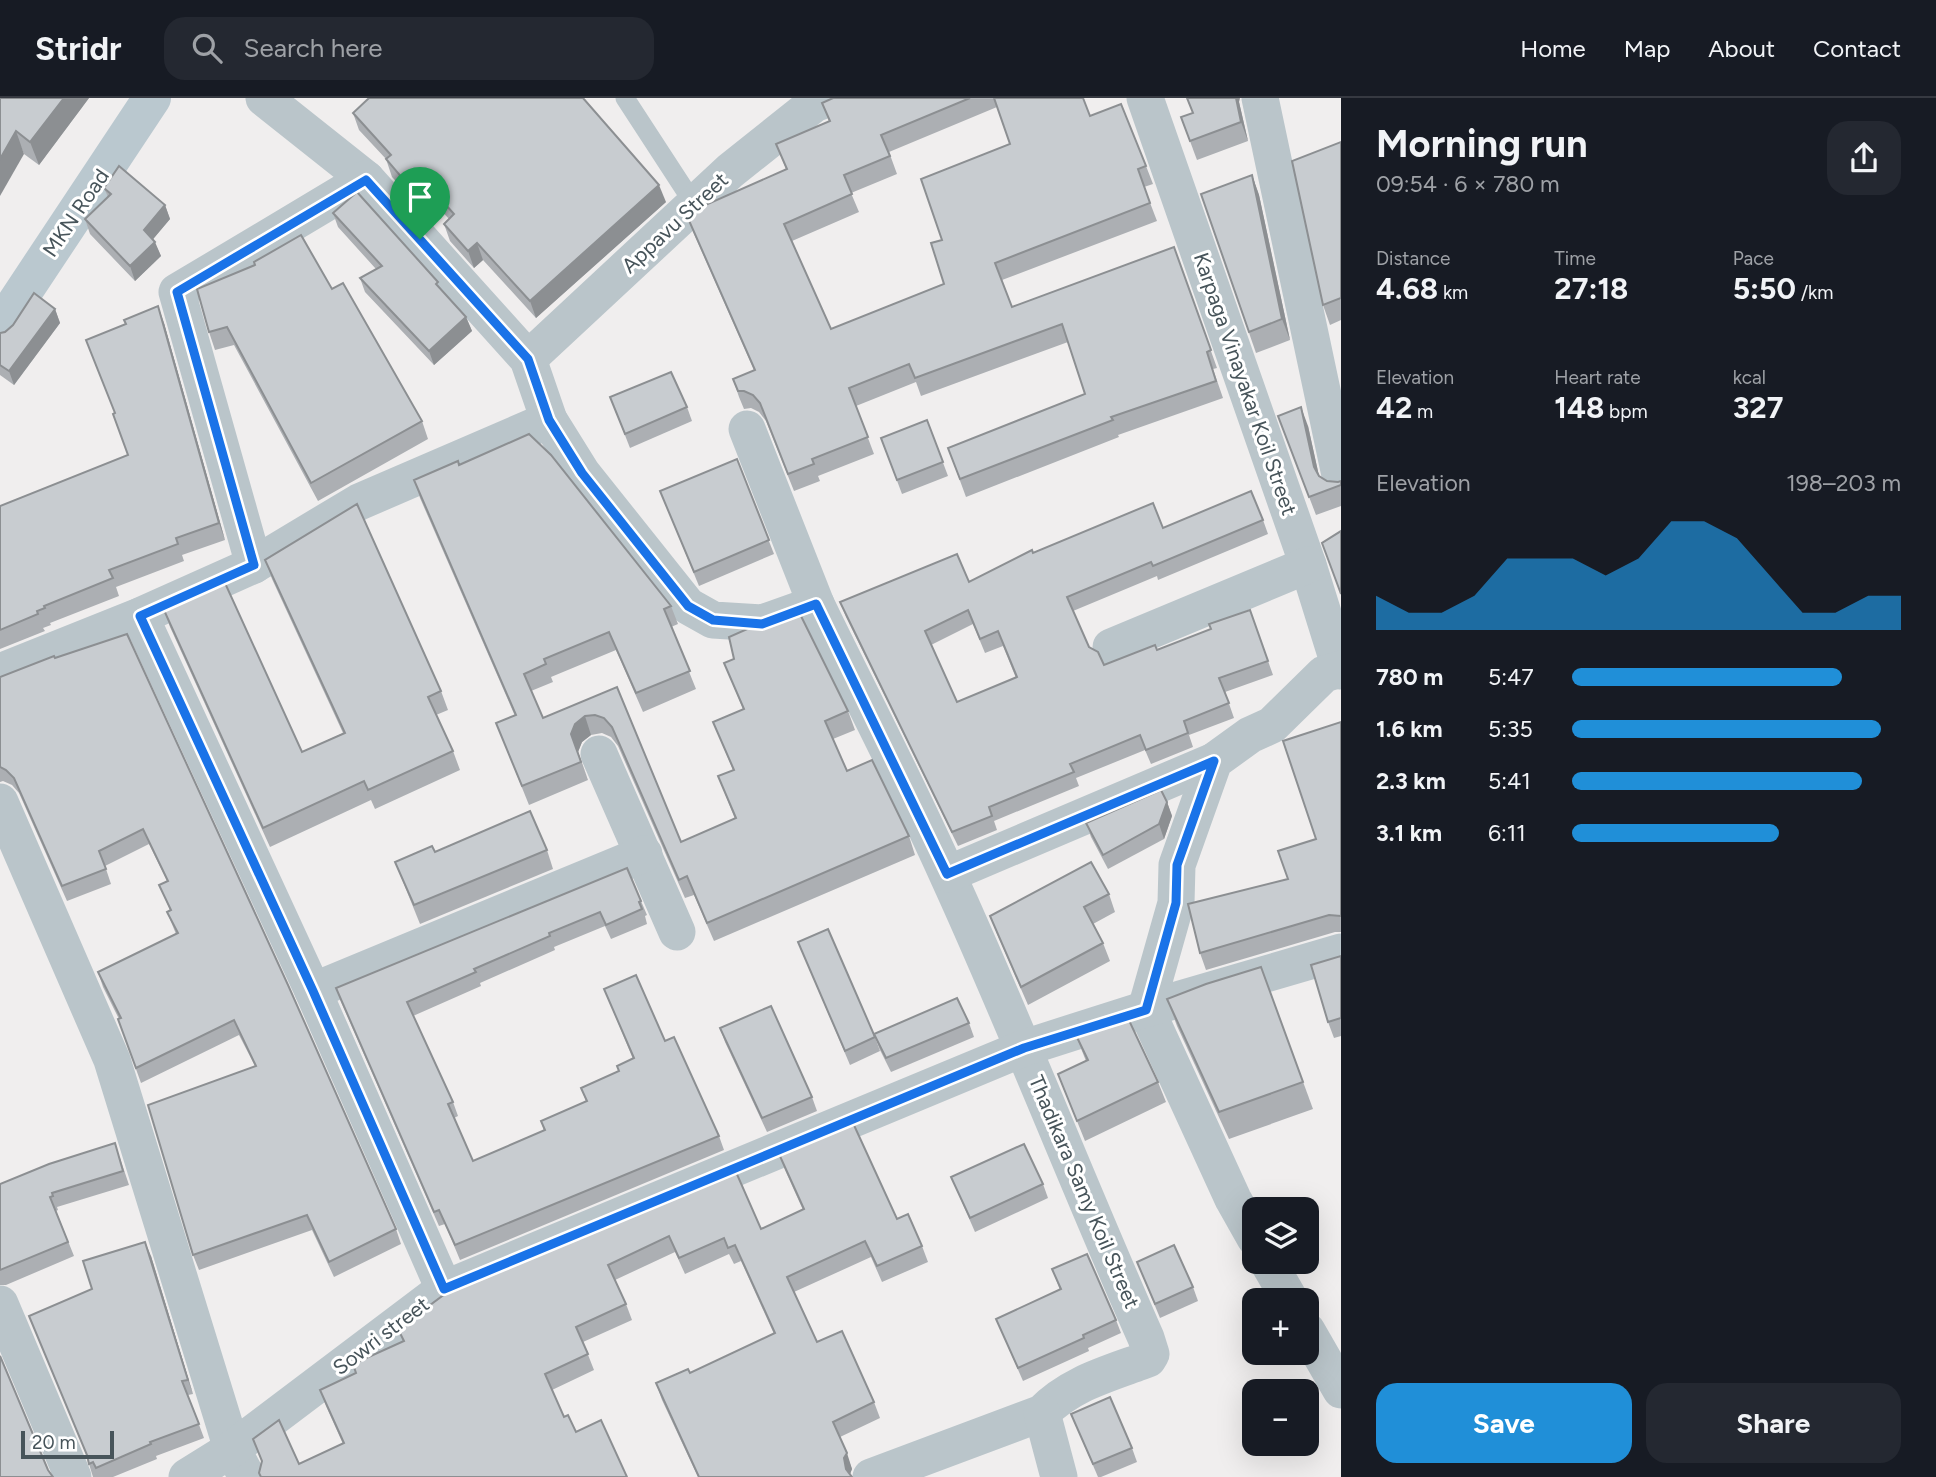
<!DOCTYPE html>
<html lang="en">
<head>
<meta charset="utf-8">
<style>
	body { margin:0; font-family:Figtree,sans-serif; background:#242831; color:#f1f3f6; height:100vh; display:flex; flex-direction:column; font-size:26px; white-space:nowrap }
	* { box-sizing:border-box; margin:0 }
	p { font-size:23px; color:#9ea1a6 }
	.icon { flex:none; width:38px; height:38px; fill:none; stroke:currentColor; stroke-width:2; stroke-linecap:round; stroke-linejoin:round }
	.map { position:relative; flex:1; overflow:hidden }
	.panel { display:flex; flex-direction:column; background:#171b24; width:595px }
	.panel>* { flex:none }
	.fabs { position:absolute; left:1242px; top:1099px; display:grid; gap:14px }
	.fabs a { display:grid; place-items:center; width:77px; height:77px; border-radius:14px; background:#171b24; box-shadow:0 7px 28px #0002; font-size:35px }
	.scale { position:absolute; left:21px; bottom:18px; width:93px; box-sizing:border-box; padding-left:7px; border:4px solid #47545a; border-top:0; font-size:19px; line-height:24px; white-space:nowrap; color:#47545a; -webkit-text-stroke:5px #fff; paint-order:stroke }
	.pin { position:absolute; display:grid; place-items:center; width:60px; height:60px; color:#fff; margin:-72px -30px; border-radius:50% 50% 50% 0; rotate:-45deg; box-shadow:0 0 7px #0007 }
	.pin .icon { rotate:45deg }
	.round { display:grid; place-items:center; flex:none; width:74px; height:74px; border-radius:21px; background:#242831 }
	.overview { display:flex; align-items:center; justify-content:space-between; height:119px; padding:0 35px }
	h1 { font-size:38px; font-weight:700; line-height:52px }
	.figures { display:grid; grid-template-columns:repeat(3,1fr); gap:10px; height:119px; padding:7px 35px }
	.figures div { display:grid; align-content:center }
	.figures b { font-size:30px; font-weight:700 }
	.figures small { font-size:19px; font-weight:400 }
	.figures p { font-size:19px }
	.chart { height:196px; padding:14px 35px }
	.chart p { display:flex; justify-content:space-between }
	.chart svg { width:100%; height:126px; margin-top:7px; fill:#208fd8; opacity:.7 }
	.primary-button { display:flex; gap:14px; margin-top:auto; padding:14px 35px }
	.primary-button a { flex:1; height:80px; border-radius:21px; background:#208fd8; color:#fff; font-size:28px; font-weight:700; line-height:80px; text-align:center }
	.primary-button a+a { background:#242831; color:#f1f3f6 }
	ul { padding:0 35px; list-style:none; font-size:23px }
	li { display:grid; grid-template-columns:112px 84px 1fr; align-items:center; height:52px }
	li i { height:18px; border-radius:9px; background:#208fd8 }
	header { display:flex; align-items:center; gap:42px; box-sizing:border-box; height:98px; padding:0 35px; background:#171b24; border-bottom:2px solid #363941 }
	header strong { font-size:33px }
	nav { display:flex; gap:38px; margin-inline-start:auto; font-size:24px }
	.search { width:490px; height:63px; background:#242831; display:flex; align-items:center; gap:18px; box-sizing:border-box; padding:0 24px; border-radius:21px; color:#9ea1a6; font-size:26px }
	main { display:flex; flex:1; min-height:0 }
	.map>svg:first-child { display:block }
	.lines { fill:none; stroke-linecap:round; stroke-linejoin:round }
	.lane { stroke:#bac5ca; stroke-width:19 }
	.street { stroke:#bac5ca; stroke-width:37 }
	.secondary { stroke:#bac8cf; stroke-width:38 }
	.wall { fill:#acafb3; fill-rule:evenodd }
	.shaded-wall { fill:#8c8f92 }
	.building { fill:#c8ccd0; stroke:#8c8f92; stroke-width:2; fill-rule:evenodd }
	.route-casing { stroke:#fff; stroke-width:14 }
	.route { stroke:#1a73e8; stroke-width:9 }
	.labels { text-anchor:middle; stroke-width:6; stroke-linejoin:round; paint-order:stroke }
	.street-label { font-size:21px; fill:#47545a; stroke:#fff }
</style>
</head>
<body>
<header>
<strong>Stridr</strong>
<div class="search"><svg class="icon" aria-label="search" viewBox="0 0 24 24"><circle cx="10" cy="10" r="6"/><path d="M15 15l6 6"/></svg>Search here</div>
<nav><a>Home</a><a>Map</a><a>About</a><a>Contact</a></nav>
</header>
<main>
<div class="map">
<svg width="1341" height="1379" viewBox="0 0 1341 1379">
	<rect width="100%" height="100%" fill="#f0eeee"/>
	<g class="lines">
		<polyline class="lane" points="625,0 694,106"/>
		<g class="street">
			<path d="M264,0L366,81L528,261L549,322L582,375L688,508L713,522L762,525L816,506C860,597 907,686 948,778C1018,931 1078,1087 1146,1240L1151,1256L1148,1261L1140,1264C1104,1277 1069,1287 1042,1315L871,1379"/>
			<polyline points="1145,0 1308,467 1341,573"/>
			<polyline points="1260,0 1341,382"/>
			<polyline points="528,261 730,73 814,6 830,0"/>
			<polyline points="747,331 816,506"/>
			<polyline points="254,467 177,194 366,81"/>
			<polyline points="140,518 313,893 444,1191"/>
			<polyline points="1111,549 1308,467"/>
			<polyline points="0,574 140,518 254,467 359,404 549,322"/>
			<polyline points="599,656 677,834"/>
			<polyline points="0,704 112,962 232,1351 247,1379"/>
			<polyline points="948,776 1214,663"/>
			<polyline points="313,893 644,756"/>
			<polyline points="1255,1140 1233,1101 1146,911 1176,805 1177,767 1214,663 1250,637 1272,627 1324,576 1341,571"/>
			<polyline points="1268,1164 1290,1202"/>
			<polyline points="0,1206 73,1379"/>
			<polyline points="1307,1233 1341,1292"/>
			<polyline points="1042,1315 1059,1379"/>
			<polyline points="187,1379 232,1351 444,1191 1024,950 1146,911 1341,854"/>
		</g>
		<polyline class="secondary" points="0,229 152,0"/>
	</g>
	<g class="wall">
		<polygon points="0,0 89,0 39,67 24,56"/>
		<path d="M833,0H1083L1090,18L1146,68L1153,86L1144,89L1157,123L1002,182L1012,209L1174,149L1217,270L1213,271L1223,300L1118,337L1119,339L966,399L948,350L1085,296L1068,244L921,298L916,284L856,308L874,356L818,378L820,383L794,393L766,323L759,314L751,310L744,311L739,299L733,281L754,272L694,136L687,118L786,71L776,46L829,23L822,5ZM997,9L1010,46L942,142L944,186L831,231L792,143L859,114L851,95L897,76L889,54Z"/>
		<polygon points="1239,4 1248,43 1197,62 1181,19"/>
		<polygon points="353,15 666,104 536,220 483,162 474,170 450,143 444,126 449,121 426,96 416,105 392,79 386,61 359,32"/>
		<polygon points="1341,44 1341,222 1330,227 1323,207"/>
		<polygon points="1252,77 1259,97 1290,242 1256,255 1201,96"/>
		<polygon points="104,90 165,107 170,121 153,141 161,158 135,183 90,136 85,121 108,99"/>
		<polygon points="333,115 441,191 466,219 472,233 434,267 365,194 360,180 376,171 338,129"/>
		<polygon points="332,191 422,323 428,341 318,403 234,247 215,252 209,234"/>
		<polygon points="55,211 60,225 14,287 0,277 0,235"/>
		<polygon points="164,225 225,442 182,457 184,463 116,489 119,498 50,525 51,527 43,530 45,533 0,551 0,408 128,357 115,315 86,242"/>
		<polygon points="610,299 687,309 692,323 630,350"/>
		<polygon points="1278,318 1308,328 1319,378 1327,383 1338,384 1341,383 1341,408 1316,417"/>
		<polygon points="927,322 948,378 902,396 881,340"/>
		<polygon points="737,361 774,456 699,488 660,393"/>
		<polygon points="459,367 671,508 678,526 671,529 696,591 643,614 616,552 551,579 553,584 531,593 543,620 617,589 681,744 735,721 718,678 733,672 713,624 743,611 724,565 848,613 855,632 833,641 847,673 909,738 915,757 714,843 694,797 685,800 618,648 611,639 602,635 591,637 582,644 578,654 588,682 529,707 496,625 515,618 420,400 414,382"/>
		<path d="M1263,422L1268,436L1158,482L1157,478L1073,513L1089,549L1104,567L1157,552L1211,531L1250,512L1273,577L1225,594L1234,620L1189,637L1193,649L1151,666L1145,652L1076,680L1079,688L994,723L997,732L958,748L846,519L840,504L969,484L1033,455L1163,430ZM973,526L985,555L1003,548L1016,580L957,604L931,547Z"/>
		<polygon points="265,462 441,593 448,612 436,617 453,653 460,672 375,711 371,702 270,749 170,529 163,510 302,654 343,635 272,481"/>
		<polygon points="54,558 396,1131 401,1146 334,1179 312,1132 199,1172 193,1157 255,968 239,937 141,985 118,921 119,921 103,889 98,874 176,836 167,814 170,812 159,787 167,783 149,746 105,768 111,786 67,803 19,695 12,687 3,683 0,684 0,579"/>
		<polygon points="1341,624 1341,834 1335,834 1206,872 1200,855 1288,781 1316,741"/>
		<polygon points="1167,704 1172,718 1164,741 1108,771 1091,739 1086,725"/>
		<polygon points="547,752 553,771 420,826 395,764 435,754"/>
		<polygon points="627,770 641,803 647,817 645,818 647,826 611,841 605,828 554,849 555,852 480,885 481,888 413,918 453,1004 458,1018 454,1020 473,1063 544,1033 541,1023 586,1003 581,990 619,973 633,961 604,891 665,943 719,1038 724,1052 460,1162 445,1126 439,1128 341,904 336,890"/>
		<polygon points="1109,796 1115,814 1093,826 1103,845 1110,863 1028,907 997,836 990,818"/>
		<polygon points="798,844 875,939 880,953 850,967"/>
		<polygon points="1341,858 1341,938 1334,940 1328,924"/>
		<polygon points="1261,869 1313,1011 1229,1041 1177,928 1167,901"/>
		<polygon points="969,925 974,939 891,974 879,950 874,936"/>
		<polygon points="720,930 812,999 817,1013 767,1034 725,944"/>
		<polygon points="1074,933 1158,984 1166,1004 1085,1043 1058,976 1086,963"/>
		<polygon points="779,1056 897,1121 922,1148 928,1164 882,1184 871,1159 794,1194 817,1244 874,1304 880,1320 840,1339 852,1371 850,1376 852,1379 698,1379 662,1302 656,1285 690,1275 774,1236 741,1163 734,1166 729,1156 685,1176 675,1154 615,1182 626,1206 632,1222 583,1244 594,1272 552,1292 564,1319 576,1334 627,1379 260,1379 259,1375 262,1364 253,1341 299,1366 343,1346 326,1308 320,1292 356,1275 353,1266 403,1243 398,1231 736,1074 761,1131 803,1112 785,1072"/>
		<polygon points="120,1060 129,1087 57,1109 58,1112 56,1113 74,1158 6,1187 0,1187 0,1086"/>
		<polygon points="951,1079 1043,1086 1048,1100 975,1134"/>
		<polygon points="151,1158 193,1296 188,1297 204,1340 156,1358 157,1361 113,1379 93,1379 89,1366 88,1360 29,1218 92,1191"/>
		<polygon points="1137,1164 1193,1189 1198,1203 1160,1220"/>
		<polygon points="1052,1171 1116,1222 1121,1235 1088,1250 1089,1253 1023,1283 996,1221 1060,1192"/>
		<polygon points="1071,1316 1132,1350 1137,1364 1101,1379 1098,1379"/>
	</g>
	<g class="shaded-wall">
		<polygon points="64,0 89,0 39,67 30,44"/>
		<polygon points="1236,0 1240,0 1239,4 1248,43 1241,24"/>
		<polygon points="16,33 24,56 0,98 0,61"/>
		<polygon points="1252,77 1259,97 1290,242 1282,221"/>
		<polygon points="420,78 426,96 416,105 409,88"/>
		<polygon points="659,87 666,104 536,220 530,203"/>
		<polygon points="165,107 170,121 149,146 144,132"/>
		<polygon points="155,144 161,158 135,183 130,168"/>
		<polygon points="477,145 483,162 474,170 468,153"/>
		<polygon points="158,208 164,225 225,442 219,425"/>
		<polygon points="55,211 60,225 14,287 9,273"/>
		<polygon points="466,219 472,233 434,267 429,253"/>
		<polygon points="1301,309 1308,328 1321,387 1314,369"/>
		<polygon points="585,618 591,637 582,644 578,654 588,682 571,636 575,626"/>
		<polygon points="1167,704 1172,718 1164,741 1159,726"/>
		<polygon points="145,1144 151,1158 193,1296 188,1282"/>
		<polygon points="847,1355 852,1371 850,1376 851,1379 846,1371 844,1360"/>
	</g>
	<g class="building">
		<polygon points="0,0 64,0 30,44 16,33 0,61"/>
		<polygon points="369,0 583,0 659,87 530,203 477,145 468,153 444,126 454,116 420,78 409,88 386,61 391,57 353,15"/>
		<polygon points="833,0 970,0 881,37 890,58 844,77 852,96 784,126 831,231 944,186 931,145 942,142 921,81 1010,46 994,0 1083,0 1090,18 1121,6 1146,68 1138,71 1150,105 995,165 1012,209 1174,149 1211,252 1207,254 1216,283 1111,319 1113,322 960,381 948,350 1085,296 1062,226 915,280 909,266 849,290 868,339 812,361 814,366 788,376 760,305 753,297 744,293 738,293 733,281 755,272 687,118 694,112 787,71 776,46 830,23 822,5"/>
		<polygon points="1187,0 1236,0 1241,24 1190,43 1181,19 1193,15"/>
		<polygon points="1341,44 1341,200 1323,207 1292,63"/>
		<polygon points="119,68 165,107 144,132 155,144 130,168 85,121 111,96 104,90"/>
		<polygon points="1252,77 1282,221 1249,234 1201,96"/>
		<polygon points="357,94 438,184 436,186 466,219 429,253 360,180 382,168 333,115"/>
		<polygon points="301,137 332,191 343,185 422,323 311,385 227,229 209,234 197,191 255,167 254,164"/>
		<polygon points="34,195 55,211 9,273 0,267 0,235 5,234 13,227"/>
		<polygon points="158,208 219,425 176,440 178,446 109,472 113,480 44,508 45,510 37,513 38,516 0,532 0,408 128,357 113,316 115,315 86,242 126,226 124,222"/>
		<polygon points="671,274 687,309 625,336 610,299"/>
		<polygon points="1301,309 1314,369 1319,378 1327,383 1338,384 1341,383 1341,387 1309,399 1278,318"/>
		<polygon points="927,322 943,364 897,382 881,340"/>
		<polygon points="529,336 551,357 671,508 664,511 690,573 636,595 609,534 544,561 546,566 524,576 543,620 617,589 681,744 736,720 718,678 734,672 713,624 744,611 724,565 734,561 729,539 754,528 799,514 848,613 825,623 847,673 872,662 909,738 707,825 687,778 679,782 612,629 604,620 595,617 585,618 575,626 571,636 581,664 522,688 496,625 516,617 414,382 458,363 459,367"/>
		<polygon points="737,361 769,442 694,474 660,393"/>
		<path d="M1251,393L1263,422L1153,468L1151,464L1067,499L1089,549L1098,554L1104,567L1155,547L1157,552L1211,531L1209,526L1250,512L1268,563L1219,580L1229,605L1184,623L1188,635L1146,652L1140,637L1070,666L1074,674L989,709L992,718L952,734L840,504L957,456L969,484L1032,452L1033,455L1153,405L1163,430ZM968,512L980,541L998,533L1017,579L957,604L925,533Z"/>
		<polygon points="357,406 441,593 428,599 453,653 368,692 364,683 263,730 163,510 218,484 220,487 225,485 302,654 345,635 265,462"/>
		<polygon points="1341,433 1341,496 1322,445"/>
		<polygon points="127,536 288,887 396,1131 329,1164 307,1117 193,1157 148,1007 256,968 234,922 136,970 118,921 121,920 98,874 178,835 167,814 171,812 159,787 168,783 143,731 99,753 106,771 62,788 14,680 6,672 0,669 0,579 54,558 55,560"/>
		<polygon points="1341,624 1341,818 1329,817 1200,855 1188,806 1288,781 1278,753 1316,741 1283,643"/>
		<polygon points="1161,692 1167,704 1159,726 1103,757 1086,725"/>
		<polygon points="530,713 547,752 414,807 395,764 432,748 435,754"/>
		<polygon points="1091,764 1109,796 1084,809 1103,845 1021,889 990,818"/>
		<polygon points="627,770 641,803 639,804 642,811 606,827 600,814 549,835 550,838 474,871 476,874 407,904 453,1004 448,1006 473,1063 545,1032 541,1023 587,1003 581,990 619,973 617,968 634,960 604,891 636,877 665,943 674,939 719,1038 455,1147 439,1112 434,1114 336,890"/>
		<polygon points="828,831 875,939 845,953 798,844"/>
		<polygon points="1341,858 1341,920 1328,924 1311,867"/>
		<polygon points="1261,869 1303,984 1219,1014 1167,901 1206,886"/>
		<polygon points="957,900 969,925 886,960 874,936"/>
		<polygon points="771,908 812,999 762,1020 720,930"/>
		<polygon points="1126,916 1158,984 1077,1023 1058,976 1088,962 1074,933"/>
		<polygon points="853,1025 897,1121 908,1116 922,1148 877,1168 865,1143 787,1179 817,1244 842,1233 874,1304 833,1324 847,1355 844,1360 846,1371 852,1379 699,1379 656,1285 688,1271 690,1275 775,1235 735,1147 728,1150 724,1140 679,1160 669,1138 608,1167 626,1206 576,1229 588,1256 545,1276 564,1319 568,1317 576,1334 601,1322 627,1379 261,1379 259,1375 262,1363 253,1341 279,1322 299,1366 344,1345 320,1292 356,1275 353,1266 404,1243 398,1231 449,1193 736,1074 761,1131 804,1111 779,1056"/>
		<polygon points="115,1045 123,1073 52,1095 53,1098 50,1099 68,1144 0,1172 0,1086 49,1066"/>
		<polygon points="1024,1046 1043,1086 970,1120 951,1079"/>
		<polygon points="145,1144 188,1282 182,1283 199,1326 150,1344 151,1346 96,1370 93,1364 89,1366 87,1357 29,1218 92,1191 83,1163"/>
		<polygon points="1174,1147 1193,1189 1155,1206 1137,1164"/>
		<polygon points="1087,1156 1116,1222 1083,1237 1084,1240 1018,1270 996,1221 1061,1191 1052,1171"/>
		<polygon points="0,1258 48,1372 53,1379 0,1379"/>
		<polygon points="1110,1299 1132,1350 1093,1366 1071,1316"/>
	</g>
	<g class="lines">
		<defs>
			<polygon id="route" points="366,82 528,261 549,322 582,375 688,508 713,522 762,526 816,506 947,776 1214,663 1177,767 1176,805 1146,912 1024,950 444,1191 313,893 140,518 254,467 177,194"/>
		</defs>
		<use href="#route" class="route-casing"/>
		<use href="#route" class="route"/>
	</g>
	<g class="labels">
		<g class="street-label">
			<text transform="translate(76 115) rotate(-56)" y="7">MKN Road</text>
			<text transform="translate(675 125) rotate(-43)" y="7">Appavu Street</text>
			<text transform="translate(1245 286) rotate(71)" y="7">Karpaga Vinayakar Koil Street</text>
			<text transform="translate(1084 1094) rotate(67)" y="7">Thadikara Samy Koil Street</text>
			<text transform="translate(381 1238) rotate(-37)" y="7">Sowri street</text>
		</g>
	</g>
</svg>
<div class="fabs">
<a><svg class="icon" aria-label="layers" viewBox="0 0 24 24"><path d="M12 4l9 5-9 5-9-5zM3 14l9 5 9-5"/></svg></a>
<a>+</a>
<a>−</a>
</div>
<div class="scale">20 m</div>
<div class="pin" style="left:420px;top:141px;background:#1e9e55"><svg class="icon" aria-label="arrive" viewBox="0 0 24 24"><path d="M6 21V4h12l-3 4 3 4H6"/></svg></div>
</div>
<section class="panel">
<div class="overview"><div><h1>Morning run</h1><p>09:54 · 6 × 780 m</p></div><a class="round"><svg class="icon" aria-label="share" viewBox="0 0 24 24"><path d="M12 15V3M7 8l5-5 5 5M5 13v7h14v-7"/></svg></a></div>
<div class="figures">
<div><p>Distance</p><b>4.68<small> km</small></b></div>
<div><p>Time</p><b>27:18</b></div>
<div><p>Pace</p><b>5:50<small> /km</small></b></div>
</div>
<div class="figures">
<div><p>Elevation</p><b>42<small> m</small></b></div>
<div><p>Heart rate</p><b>148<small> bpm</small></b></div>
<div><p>kcal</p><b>327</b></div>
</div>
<div class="chart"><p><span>Elevation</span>198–203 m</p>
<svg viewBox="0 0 160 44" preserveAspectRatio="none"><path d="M0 44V32L10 38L20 38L30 32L40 19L50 19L60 19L70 25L80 19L90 6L100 6L110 12L120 25L130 38L140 38L150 32L160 32V44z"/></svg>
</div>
<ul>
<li><b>780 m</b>5:47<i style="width:82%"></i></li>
<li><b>1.6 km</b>5:35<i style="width:94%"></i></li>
<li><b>2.3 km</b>5:41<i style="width:88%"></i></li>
<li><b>3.1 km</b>6:11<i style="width:63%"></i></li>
</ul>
<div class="primary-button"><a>Save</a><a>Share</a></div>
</section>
</main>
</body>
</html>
